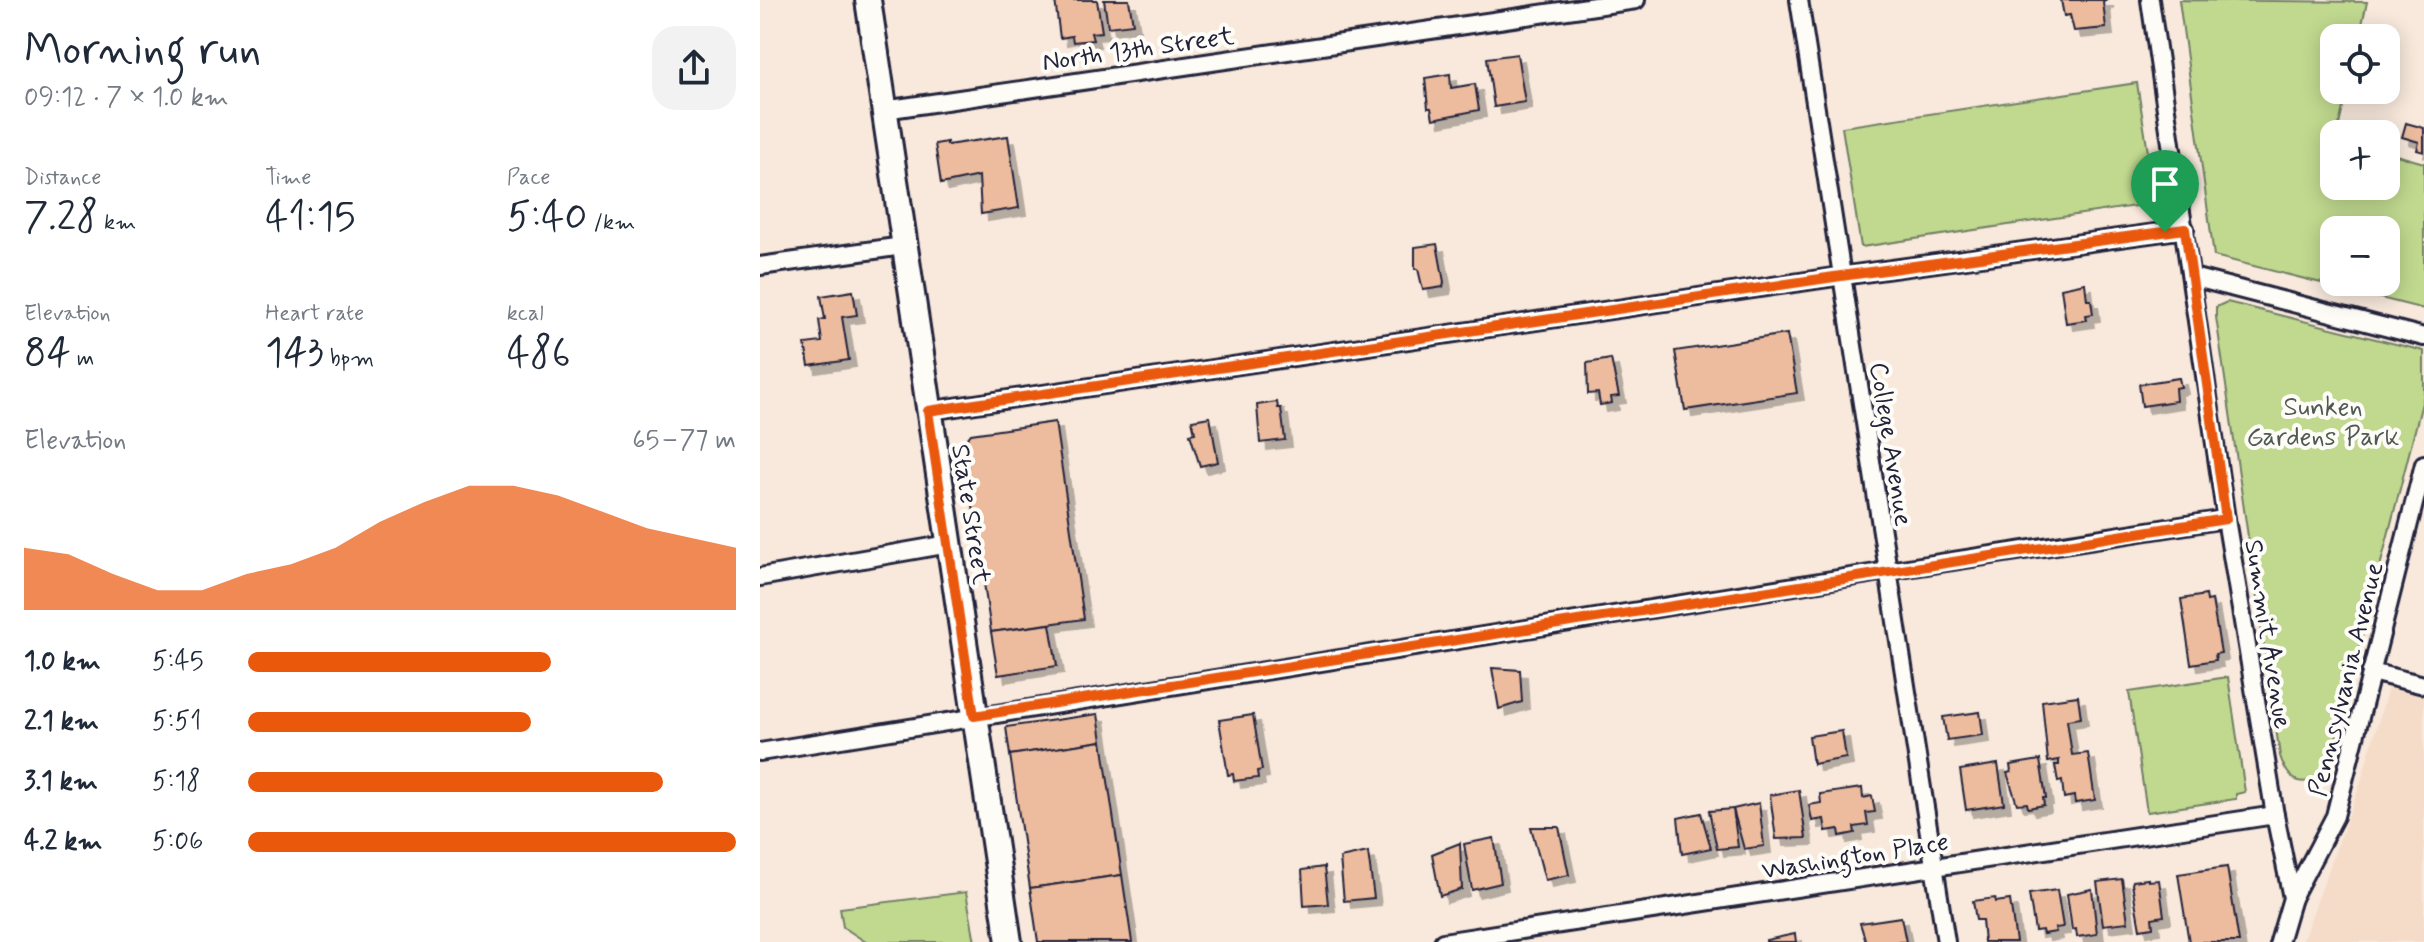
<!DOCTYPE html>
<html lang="en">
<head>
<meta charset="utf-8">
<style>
	body { margin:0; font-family:Mynerve,sans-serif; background:#f2f2f3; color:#1f2937; height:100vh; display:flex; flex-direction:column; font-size:30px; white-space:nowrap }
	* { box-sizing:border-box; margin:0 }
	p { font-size:26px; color:#747a83 }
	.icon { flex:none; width:44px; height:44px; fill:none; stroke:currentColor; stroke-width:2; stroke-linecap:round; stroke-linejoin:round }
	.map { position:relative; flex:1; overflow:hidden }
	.drawer { display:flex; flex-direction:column; background:#fff; width:760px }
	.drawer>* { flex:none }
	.controls { position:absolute; left:1560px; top:24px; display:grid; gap:16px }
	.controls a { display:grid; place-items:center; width:80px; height:80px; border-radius:16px; background:#fff; box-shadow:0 4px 20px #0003; font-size:40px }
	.pin { position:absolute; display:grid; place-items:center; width:68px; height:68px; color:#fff; margin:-82px -34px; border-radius:50% 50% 50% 0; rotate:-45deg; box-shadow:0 0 8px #0007 }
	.pin .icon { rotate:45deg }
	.round { display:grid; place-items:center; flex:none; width:84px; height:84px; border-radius:24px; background:#f2f2f3 }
	.headline { display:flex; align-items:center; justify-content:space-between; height:136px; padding:0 24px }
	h1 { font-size:44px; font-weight:600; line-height:60px }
	.figures { display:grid; grid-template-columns:repeat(3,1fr); gap:12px; height:136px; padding:8px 24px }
	.figures div { display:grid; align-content:center }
	.figures b { font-size:40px; font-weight:600 }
	.figures small { font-size:22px; font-weight:400 }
	.figures p { font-size:22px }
	.chart { height:224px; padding:16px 24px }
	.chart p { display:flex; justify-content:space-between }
	.chart svg { width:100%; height:144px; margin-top:8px; fill:#ea580c; opacity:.7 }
	ul { padding:0 24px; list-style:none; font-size:26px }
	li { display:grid; grid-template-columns:128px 96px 1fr; align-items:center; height:60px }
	li i { height:20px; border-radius:10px; background:#ea580c }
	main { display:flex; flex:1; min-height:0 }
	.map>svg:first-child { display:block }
	.built { fill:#f5dcc9 }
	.green { fill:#c0d98f; stroke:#717e65; stroke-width:2; fill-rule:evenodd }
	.building { fill:#edbc9e; stroke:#22223b; stroke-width:2; filter:url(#shadow) }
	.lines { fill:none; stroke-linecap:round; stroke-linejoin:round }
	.minor-casing { stroke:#22223b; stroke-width:22 }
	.secondary-casing { stroke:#22223b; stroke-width:30 }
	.minor { stroke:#fdfcf7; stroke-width:16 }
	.secondary { stroke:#fdfcf7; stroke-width:24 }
	.route-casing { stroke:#fff; stroke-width:16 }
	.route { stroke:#ea580c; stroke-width:10 }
	.labels { text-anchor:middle; stroke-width:8; stroke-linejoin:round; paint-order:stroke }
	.street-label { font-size:26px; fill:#22223b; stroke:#fdfcf7 }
	.park-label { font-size:26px; fill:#515954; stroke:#fdfcf7 }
</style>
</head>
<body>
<main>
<section class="drawer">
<div class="headline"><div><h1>Morning run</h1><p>09:12 · 7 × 1.0 km</p></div><a class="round"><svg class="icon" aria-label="share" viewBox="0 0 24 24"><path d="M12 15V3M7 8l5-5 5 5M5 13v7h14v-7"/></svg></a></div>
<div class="figures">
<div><p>Distance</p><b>7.28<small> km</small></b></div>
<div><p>Time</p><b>41:15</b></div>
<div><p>Pace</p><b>5:40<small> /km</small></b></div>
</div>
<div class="figures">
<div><p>Elevation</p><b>84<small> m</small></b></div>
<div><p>Heart rate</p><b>143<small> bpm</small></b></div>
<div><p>kcal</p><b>486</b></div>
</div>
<div class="chart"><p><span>Elevation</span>65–77 m</p>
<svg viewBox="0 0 160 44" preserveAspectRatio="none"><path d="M0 44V25L10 27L20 33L30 38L40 38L50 33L60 30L70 25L80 17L90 11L100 6L110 6L120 9L130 14L140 19L150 22L160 25V44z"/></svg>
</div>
<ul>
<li><b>1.0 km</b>5:45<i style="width:62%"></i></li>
<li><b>2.1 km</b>5:51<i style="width:58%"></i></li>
<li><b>3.1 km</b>5:18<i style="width:85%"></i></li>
<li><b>4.2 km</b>5:06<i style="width:100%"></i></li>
</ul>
</section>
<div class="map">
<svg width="1664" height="942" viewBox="0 0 1664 942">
	<defs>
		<filter id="shadow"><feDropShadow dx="7" dy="7" stdDeviation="0" flood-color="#0004"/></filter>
	</defs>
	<rect width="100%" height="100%" fill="#f8e9dc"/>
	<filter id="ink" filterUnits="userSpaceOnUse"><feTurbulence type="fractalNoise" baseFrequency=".0125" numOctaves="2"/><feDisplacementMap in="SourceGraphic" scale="16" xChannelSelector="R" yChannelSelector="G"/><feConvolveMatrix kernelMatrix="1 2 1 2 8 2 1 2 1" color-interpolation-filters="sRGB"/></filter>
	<g filter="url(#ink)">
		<polygon class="built" points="1628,688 1664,697 1664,942 1542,942 1600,784"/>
		<g class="green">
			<path d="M1419,0L1607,2L1599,38H1574V90H1587L1577,134H1574V186H1626V152L1664,163V309L1454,256ZM1626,230V282H1574V230Z"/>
			<polygon points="1377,83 1396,203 1101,247 1082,127"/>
			<path d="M1467,302L1664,351V395L1567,773C1542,789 1529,783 1520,756L1456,317V307Z"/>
			<polygon points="1468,677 1485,792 1476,794 1476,799 1387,812 1369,692"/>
			<polygon points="206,892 215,942 106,942 83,927 80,908"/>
		</g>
		<g class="building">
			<polygon points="295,0 337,0 342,32 331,33 333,40 313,42 312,36 300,38"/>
			<polygon points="344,0 369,0 373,24 348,27"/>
			<polygon points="1301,0 1347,0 1343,2 1346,28 1314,31 1310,15 1304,16"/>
			<polygon points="757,54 765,102 734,107 727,58"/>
			<polygon points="690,74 691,88 715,84 719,110 673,119 671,108 668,108 665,78"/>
			<polygon points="1646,123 1664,128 1664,152 1657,150 1659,142 1642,137"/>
			<polygon points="248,136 259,208 221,214 219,176 181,184 175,144 187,142 187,145"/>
			<polygon points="677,244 684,282 683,287 663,290 658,269 655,269 655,247"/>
			<polygon points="1325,283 1327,300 1331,300 1333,314 1326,315 1327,320 1306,323 1301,288"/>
			<polygon points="93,291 97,315 82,317 89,360 49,366 45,344 62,342 59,320 65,319 61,296"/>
			<polygon points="1027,334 1037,393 925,410 915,351"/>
			<polygon points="851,359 859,396 851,397 852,403 840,405 838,393 828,394 827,363"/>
			<polygon points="1419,378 1421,387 1415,388 1416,401 1382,406 1379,384"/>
			<polygon points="517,402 518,408 521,408 525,440 500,443 497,405"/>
			<polygon points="450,417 458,462 440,466 430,434 435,433 432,420"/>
			<polygon points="295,422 324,619 231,632 204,443 211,434"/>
			<polygon points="1446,595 1447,601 1452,600 1461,653 1455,654 1456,660 1431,664 1421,599"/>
			<polygon points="290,624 297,666 238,675 231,632"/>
			<polygon points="732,668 760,670 762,702 739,709"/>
			<polygon points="1318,696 1321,718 1307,720 1312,755 1328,753 1335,800 1315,803 1314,796 1304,798 1302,781 1298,782 1295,765 1299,765 1299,760 1288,762 1282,701"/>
			<polygon points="1220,712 1223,735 1187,740 1183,717"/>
			<polygon points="338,714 342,741 250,755 246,727"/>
			<polygon points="493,715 502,770 497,771 498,778 474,781 473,774 468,775 459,720"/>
			<polygon points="1082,731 1086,758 1053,764 1049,736"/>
			<polygon points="342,741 362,875 270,888 250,755"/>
			<polygon points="1280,760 1286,798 1283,798 1284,805 1268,808 1267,803 1257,804 1247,773 1251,772 1250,765"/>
			<polygon points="1238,764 1244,804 1206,810 1200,770"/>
			<polygon points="1102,788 1103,798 1112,796 1115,812 1106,813 1108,825 1094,827 1095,833 1080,836 1079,829 1066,831 1064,819 1052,821 1049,805 1061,803 1060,794"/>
			<polygon points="1039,790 1046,838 1016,839 1010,795"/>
			<polygon points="999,803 1004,846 984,849 973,809"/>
			<polygon points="973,809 978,847 957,849 949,811"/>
			<polygon points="941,813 951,848 922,854 918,818"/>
			<polygon points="771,827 799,827 809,875 785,880"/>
			<polygon points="734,838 741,883 712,890 704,844"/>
			<polygon points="700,843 702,889 680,896 672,854"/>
			<polygon points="608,852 614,898 584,901 580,858"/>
			<polygon points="564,867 568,904 544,906 542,870"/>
			<polygon points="1467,867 1479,942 1429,942 1418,874"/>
			<polygon points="362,875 372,942 278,942 270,888"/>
			<polygon points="1362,879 1368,922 1343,925 1337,882"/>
			<polygon points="1388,879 1388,881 1399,880 1404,916 1392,918 1393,927 1380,929 1372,884 1373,881"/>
			<polygon points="1332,889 1337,934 1317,937 1316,929 1312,930 1307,894"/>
			<polygon points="1297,890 1303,927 1295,928 1296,932 1283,934 1282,930 1275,931 1269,894"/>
			<polygon points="1235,898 1236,902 1250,900 1256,942 1224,942 1222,920 1216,920 1213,901"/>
			<polygon points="1141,917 1146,942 1106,942 1100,923"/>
			<polygon points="1035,934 1036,942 1006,942 1006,940"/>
		</g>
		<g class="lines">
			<defs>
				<g id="minor">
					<polyline points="1039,0 1186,942"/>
					<polyline points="1390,0 1466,519 1515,815 1532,898 1519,942"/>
					<polyline points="124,110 876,0"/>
					<polyline points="0,266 143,246"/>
					<polyline points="1432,277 1664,337"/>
					<polyline points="168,411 1081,276 1425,229"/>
					<polyline points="0,577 189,544"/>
					<polyline points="1611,672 1664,685"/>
					<polyline points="0,752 1128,571 1466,519"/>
					<polyline points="1532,898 1575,816 1664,464"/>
					<polyline points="683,942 1515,815"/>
				</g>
				<polyline id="secondary" points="108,0 249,942"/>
			</defs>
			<use href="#minor" class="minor-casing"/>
			<use href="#secondary" class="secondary-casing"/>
			<use href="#minor" class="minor"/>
			<use href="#secondary" class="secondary"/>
		</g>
	</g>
	<g class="lines" filter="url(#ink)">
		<defs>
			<polygon id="route" points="1425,229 1466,519 214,716 168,411 1081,276"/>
		</defs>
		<use href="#route" class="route-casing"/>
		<use href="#route" class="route"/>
	</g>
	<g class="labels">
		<g class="street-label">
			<text transform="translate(378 48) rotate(-8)" y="9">North 13th Street</text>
			<text transform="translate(1132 444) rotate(81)" y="9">College Avenue</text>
			<text transform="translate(212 514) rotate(81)" y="9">State Street</text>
			<text transform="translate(1509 634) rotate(81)" y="9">Summit Avenue</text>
			<text transform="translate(1585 679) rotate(-76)" y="9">Pennsylvania Avenue</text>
			<text transform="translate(1095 855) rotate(-9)" y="9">Washington Place</text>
		</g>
		<g class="park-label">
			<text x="1563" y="415">Sunken<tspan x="1563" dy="30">Gardens Park</tspan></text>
		</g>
	</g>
</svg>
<div class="controls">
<a><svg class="icon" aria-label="locate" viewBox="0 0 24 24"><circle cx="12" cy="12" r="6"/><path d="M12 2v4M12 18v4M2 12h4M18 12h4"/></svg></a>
<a>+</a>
<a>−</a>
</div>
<div class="pin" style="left:1405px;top:232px;background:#1e9e55"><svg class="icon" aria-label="arrive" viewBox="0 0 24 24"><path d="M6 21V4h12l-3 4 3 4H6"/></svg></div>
</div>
</main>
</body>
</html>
